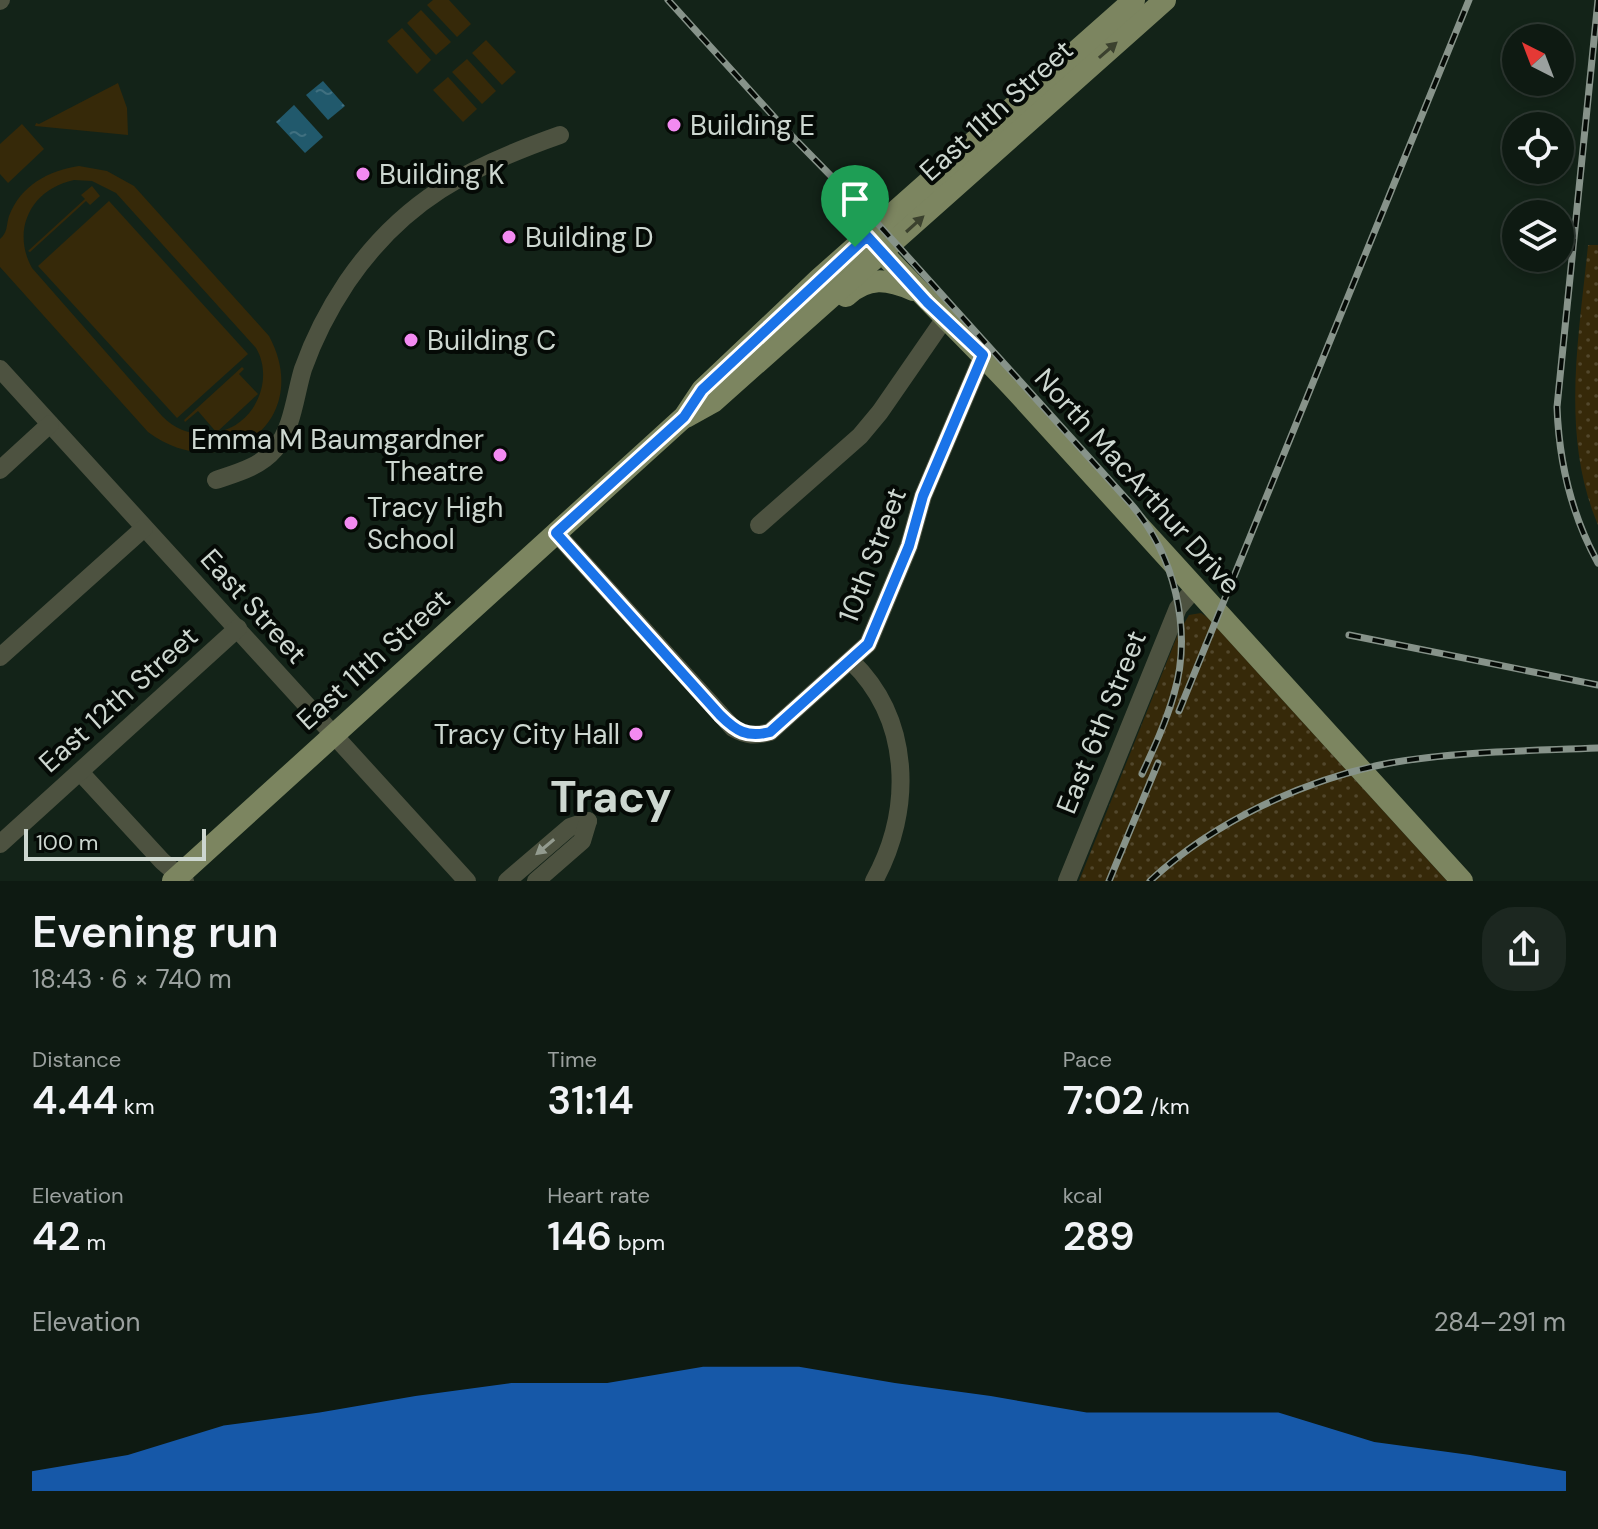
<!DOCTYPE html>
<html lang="en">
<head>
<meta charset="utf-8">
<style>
	body { margin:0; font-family:"DM Sans",sans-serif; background:#1c2720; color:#f1f3f6; height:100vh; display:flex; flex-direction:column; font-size:30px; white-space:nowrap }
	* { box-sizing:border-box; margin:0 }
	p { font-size:26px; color:#9ba19f }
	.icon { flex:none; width:44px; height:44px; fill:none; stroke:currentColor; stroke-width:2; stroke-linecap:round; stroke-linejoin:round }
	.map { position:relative; height:881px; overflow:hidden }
	.panel { display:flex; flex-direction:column; background:#0e1a12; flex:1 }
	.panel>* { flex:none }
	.needle { width:52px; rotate:318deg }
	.controls { position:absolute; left:1502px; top:24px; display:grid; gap:16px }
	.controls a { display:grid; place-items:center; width:72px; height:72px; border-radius:50%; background:#0e1a12; box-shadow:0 4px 12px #0003,0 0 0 2px #2e3832; font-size:40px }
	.scale { position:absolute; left:24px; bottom:20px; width:182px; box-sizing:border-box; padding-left:8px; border:4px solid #cdd7d0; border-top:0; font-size:22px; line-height:28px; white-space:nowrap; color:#cdd7d0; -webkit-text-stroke:6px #050a06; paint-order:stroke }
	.pin { position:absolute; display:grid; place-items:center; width:68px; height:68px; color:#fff; margin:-82px -34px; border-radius:50% 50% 50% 0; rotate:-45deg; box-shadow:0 0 8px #0007 }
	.pin .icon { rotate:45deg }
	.round { display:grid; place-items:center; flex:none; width:84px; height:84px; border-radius:32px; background:#1c2720 }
	.headline { display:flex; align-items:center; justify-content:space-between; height:136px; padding:0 32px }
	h1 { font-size:44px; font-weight:600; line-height:60px }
	.metrics { display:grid; grid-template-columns:repeat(3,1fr); gap:12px; height:136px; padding:8px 32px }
	.metrics div { display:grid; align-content:center }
	.metrics b { font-size:40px; font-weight:600 }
	.metrics small { font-size:22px; font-weight:400 }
	.metrics p { font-size:22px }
	.chart { height:224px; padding:16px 32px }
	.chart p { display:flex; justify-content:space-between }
	.chart svg { width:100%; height:144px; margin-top:8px; fill:#1a73e8; opacity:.7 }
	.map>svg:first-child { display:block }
	.grass { fill:url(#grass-dots) }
	.pitch { fill:#362909; fill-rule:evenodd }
	.water { fill:url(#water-ripples) }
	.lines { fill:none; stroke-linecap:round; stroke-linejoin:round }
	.minor { stroke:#4d5240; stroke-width:18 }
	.major { stroke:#7c8560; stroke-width:22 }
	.rail-casing { stroke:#87938a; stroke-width:7 }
	.rail { stroke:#050a06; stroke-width:4; stroke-dasharray:12; stroke-linecap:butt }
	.oneway { fill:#3b412e }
	.oneway2 { fill:#939b8f }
	.route-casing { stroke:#fff; stroke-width:16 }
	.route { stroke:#1a73e8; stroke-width:10 }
	.poi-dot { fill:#f38af1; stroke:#050a06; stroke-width:3 }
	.labels { text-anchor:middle; stroke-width:8; stroke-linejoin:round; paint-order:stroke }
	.street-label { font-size:28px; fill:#cdd7d0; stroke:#050a06 }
	.poi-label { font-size:28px; fill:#cdd7d0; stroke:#050a06; text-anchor:start }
	.town-label { font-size:44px; font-weight:bold; fill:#cdd7d0; stroke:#050a06 }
</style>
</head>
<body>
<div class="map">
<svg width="1598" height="881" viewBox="0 0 1598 881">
	<defs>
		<pattern id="grass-dots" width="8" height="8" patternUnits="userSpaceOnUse" patternTransform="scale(2)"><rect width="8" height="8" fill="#362909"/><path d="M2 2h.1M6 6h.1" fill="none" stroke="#52472c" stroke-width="1.8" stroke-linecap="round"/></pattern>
		<pattern id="water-ripples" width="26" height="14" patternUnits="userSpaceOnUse" patternTransform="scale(2)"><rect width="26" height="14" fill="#21596c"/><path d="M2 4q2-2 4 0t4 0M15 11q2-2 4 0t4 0" fill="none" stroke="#407080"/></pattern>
	</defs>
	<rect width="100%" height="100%" fill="#132318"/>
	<g class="grass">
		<path d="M1588,245H1598V525C1560,435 1579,338 1588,245Z"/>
		<polygon points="1201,613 1208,618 1447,881 1079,881 1178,634 1189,615"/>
	</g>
	<g class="pitch">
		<polygon points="433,0 449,0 471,24 457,37 427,5"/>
		<polygon points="421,10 451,42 436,55 407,23"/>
		<polygon points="402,28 431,60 417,74 387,41"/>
		<polygon points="486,40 516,72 502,85 472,53"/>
		<polygon points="467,59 496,91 482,104 452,72"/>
		<polygon points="448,77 477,109 463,122 433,90"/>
		<polygon points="118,83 127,108 128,135 35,126 36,123 39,124"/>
		<polygon points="22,124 44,149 8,183 0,174 0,144"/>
		<path d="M79,166L107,171L134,186L269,336C315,421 223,488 148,432L0,267V239C8,232 6,226 9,216C21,185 48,171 79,166ZM74,180L92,181L116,193L256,348C275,380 254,426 217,432L258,394L239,374L244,369L242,367L184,420L185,422L198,411L217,433C194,436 178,432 162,416L32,268C11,230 31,189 74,180Z"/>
		<polygon points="92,186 100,196 90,205 86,201 30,252 28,251 85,199 81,195"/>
		<polygon points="109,201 248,354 177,418 38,266"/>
	</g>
	<g class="water">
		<polygon points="323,81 345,106 328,120 306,95"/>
		<polygon points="294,105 323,137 305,153 276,122"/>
	</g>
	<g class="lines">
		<g class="minor">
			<polyline points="0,1 1,0"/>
			<polyline points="0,369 467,881"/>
			<polyline points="0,470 50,424"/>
			<path d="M216,480C237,473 260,467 275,449C293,428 295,395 303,369C314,338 329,309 347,282C403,200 469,167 560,135"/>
			<polyline points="759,525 860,436 880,412 945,318"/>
			<path d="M556,533L733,728C747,736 755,736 770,732L868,644L909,546L923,496L983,355"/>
			<polyline points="0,657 144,528"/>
			<path d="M851,661C912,720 913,810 874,881"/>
			<polyline points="80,772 162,861 185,881"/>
			<polyline points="0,844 238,628"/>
			<polyline points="507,881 570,827 588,821"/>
			<polyline points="536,881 582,841 588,821"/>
			<polyline points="1067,881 1178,608 1195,588"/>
		</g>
		<g class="major">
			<path d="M867,236C916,290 969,340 1018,393L1462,881"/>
			<path d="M846,296C868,276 888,279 913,290"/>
			<polyline points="686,417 713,402 1165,0"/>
			<polyline points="173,881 684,417 702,390 819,279 1134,0"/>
		</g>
		<defs>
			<g id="rail">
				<path d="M668,0L785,129L879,225L1131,504C1174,554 1193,629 1174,694C1166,722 1154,748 1142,774"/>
				<path d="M1598,0L1557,407C1559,462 1571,514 1598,563"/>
				<polyline points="1349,635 1598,685"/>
				<polyline points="1179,711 1469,0"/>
				<polyline points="1109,881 1158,763"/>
				<path d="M1150,881C1213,822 1305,779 1390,763C1458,751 1529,751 1598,748"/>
			</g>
		</defs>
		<use href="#rail" class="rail-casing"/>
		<use href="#rail" class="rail"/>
	</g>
	<defs><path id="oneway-solid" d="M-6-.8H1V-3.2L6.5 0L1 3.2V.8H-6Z" transform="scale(2)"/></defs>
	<g class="oneway">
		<use href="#oneway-solid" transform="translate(1108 50) rotate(-41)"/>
		<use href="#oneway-solid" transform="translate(915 224) rotate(-42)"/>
	</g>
	<use class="oneway2" href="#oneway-solid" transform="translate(545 847) rotate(140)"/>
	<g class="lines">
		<defs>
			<path id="route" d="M867,236L927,302L983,355L923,496L909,546L868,644L770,732C747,738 736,731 720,715L556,533L684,417L702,390Z"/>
		</defs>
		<use href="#route" class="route-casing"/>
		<use href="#route" class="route"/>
	</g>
	<g class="poi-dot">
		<circle cx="674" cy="125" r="8"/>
		<circle cx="363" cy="174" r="8"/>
		<circle cx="509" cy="237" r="8"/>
		<circle cx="411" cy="340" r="8"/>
		<circle cx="500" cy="455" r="8"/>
		<circle cx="351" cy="523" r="8"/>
		<circle cx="636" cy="734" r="8"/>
	</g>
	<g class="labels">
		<g class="street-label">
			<text transform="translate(996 110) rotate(-42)" y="10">East 11th Street</text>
			<text transform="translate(1138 481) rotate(48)" y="10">North MacArthur Drive</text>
			<text transform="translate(872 555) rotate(-69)" y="10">10th Street</text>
			<text transform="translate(254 606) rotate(48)" y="10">East Street</text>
			<text transform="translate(373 659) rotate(-42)" y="10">East 11th Street</text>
			<text transform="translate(118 699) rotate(-42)" y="10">East 12th Street</text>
			<text transform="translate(1101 722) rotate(-68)" y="10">East 6th Street</text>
		</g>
		<g class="poi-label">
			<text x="690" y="135">Building E</text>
			<text x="379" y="184">Building K</text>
			<text x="525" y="247">Building D</text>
			<text x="427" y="350">Building C</text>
			<text x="484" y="449" text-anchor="end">Emma M Baumgardner<tspan x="484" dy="32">Theatre</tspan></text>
			<text x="367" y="517">Tracy High<tspan x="367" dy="32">School</tspan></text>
			<text x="620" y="744" text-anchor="end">Tracy City Hall</text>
		</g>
		<g class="town-label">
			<text x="611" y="812">Tracy</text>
		</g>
	</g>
</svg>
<div class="controls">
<a><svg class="needle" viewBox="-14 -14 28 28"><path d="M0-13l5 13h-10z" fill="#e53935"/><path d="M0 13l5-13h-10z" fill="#9ba19f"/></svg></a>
<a><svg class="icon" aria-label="locate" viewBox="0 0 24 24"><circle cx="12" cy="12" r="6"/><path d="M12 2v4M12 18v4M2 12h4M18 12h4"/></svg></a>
<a><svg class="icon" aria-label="layers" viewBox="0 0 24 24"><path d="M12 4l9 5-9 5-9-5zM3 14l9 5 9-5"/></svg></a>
</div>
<div class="scale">100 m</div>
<div class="pin" style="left:855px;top:247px;background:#1e9e55"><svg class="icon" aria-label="arrive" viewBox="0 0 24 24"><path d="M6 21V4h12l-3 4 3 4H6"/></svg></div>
</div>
<section class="panel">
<div class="headline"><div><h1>Evening run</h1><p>18:43 · 6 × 740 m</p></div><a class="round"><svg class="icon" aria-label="share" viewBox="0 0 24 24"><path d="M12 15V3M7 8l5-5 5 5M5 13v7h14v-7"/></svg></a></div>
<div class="metrics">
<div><p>Distance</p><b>4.44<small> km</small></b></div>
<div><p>Time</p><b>31:14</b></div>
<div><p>Pace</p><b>7:02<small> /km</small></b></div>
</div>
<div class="metrics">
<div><p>Elevation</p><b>42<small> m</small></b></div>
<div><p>Heart rate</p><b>146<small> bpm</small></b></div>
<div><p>kcal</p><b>289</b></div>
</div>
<div class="chart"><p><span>Elevation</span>284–291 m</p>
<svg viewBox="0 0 160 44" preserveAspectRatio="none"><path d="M0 44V38L10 33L20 24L30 20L40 15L50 11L60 11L70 6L80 6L90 11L100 15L110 20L120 20L130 20L140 29L150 33L160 38V44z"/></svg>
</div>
</section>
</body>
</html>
